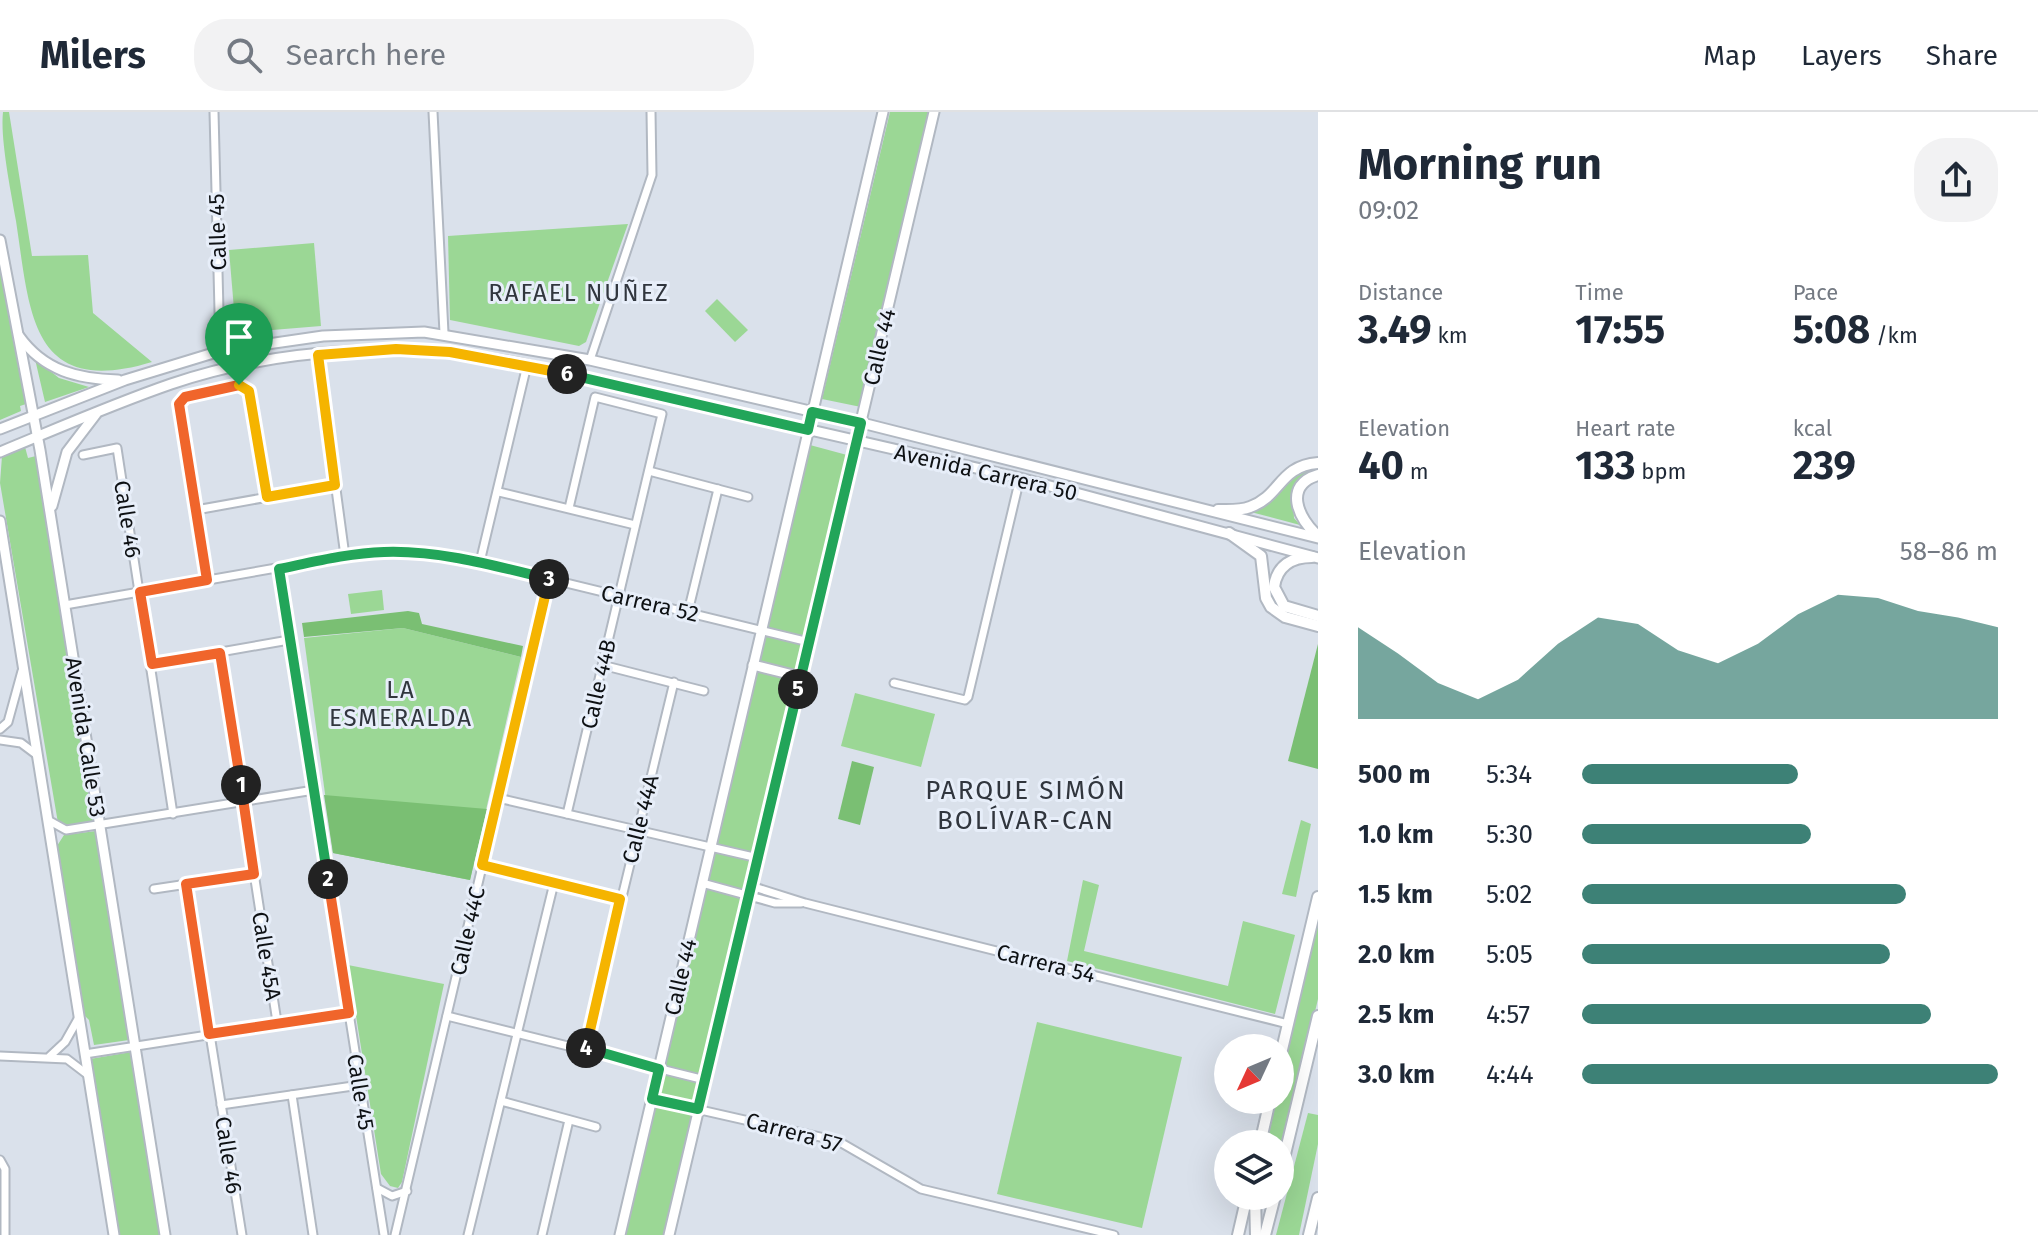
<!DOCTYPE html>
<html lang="en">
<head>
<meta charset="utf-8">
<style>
	body { margin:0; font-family:"Fira Sans",sans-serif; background:#f2f2f3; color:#1f2937; height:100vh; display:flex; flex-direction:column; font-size:30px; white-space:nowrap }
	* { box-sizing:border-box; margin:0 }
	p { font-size:26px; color:#747a83 }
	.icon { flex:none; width:44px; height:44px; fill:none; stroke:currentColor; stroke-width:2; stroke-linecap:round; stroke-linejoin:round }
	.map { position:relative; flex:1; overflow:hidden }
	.drawer { display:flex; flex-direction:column; background:#fff; width:720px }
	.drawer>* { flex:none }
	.needle { width:52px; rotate:226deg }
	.controls { position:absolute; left:1214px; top:922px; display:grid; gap:16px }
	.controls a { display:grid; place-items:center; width:80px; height:80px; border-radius:50%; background:#fff; box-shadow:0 8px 32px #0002; font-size:40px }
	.pin { position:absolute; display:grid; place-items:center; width:68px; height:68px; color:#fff; margin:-82px -34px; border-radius:50% 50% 50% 0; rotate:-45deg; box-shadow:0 0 8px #0007 }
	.pin .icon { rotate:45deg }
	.km { position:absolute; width:40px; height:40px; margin:-20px; border-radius:50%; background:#222; color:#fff; font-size:22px; line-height:40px; text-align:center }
	.round { display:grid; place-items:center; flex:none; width:84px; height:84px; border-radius:32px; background:#f2f2f3 }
	.overview { display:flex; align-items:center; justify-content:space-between; height:136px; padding:0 40px }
	h1 { font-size:44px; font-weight:700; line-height:60px }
	.stats { display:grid; grid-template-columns:repeat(3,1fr); gap:12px; height:136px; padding:8px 40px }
	.stats div { display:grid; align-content:center }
	.stats b { font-size:40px; font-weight:700 }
	.stats small { font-size:22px; font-weight:400 }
	.stats p { font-size:22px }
	.chart { height:224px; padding:16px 40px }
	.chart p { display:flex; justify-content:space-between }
	.chart svg { width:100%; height:144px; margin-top:8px; fill:#3d8176; opacity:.7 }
	ul { padding:0 40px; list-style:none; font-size:26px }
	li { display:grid; grid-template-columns:128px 96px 1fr; align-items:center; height:60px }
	li i { height:20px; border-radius:10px; background:#3d8176 }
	header { display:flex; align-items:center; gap:48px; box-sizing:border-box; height:112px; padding:0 40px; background:#fff; border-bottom:2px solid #e0e1e3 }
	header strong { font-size:38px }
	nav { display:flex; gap:44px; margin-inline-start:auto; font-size:28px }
	.search { width:560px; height:72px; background:#f2f2f3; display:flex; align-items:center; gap:20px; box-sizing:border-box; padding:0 28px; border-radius:32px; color:#747a83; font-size:30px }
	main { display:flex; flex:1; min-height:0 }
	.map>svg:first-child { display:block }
	.green { fill:#9bd795 }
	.forest { fill:#7abf73 }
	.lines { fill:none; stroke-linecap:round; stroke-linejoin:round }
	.street-casing { stroke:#b1b8c2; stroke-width:11 }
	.secondary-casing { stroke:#b1b8c2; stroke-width:13 }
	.primary-casing { stroke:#b1b8c2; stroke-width:14 }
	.street { stroke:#fff; stroke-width:7 }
	.secondary { stroke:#fff; stroke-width:9 }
	.primary { stroke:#fff; stroke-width:10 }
	.split-1-casing { stroke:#fff; stroke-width:16 }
	.split-2-casing { stroke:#fff; stroke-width:16 }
	.split-3-casing { stroke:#fff; stroke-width:16 }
	.split-4-casing { stroke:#fff; stroke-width:16 }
	.split-5-casing { stroke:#fff; stroke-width:16 }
	.split-6-casing { stroke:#fff; stroke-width:16 }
	.split-7-casing { stroke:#fff; stroke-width:16 }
	.split-1 { stroke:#f0652b; stroke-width:10 }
	.split-2 { stroke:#f0652b; stroke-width:10 }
	.split-3 { stroke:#22a559; stroke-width:10 }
	.split-4 { stroke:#f5b400; stroke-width:10 }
	.split-5 { stroke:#22a559; stroke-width:10 }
	.split-6 { stroke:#22a559; stroke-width:10 }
	.split-7 { stroke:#f5b400; stroke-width:10 }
	.labels { text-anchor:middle; stroke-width:6; stroke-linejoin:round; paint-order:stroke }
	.street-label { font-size:22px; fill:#0e1114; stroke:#e7eef9 }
	.neighbourhood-label { font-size:24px; letter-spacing:2px; fill:#31363e; stroke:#e7eef9 }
	.quarter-label { font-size:26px; letter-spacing:2px; fill:#31363e; stroke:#e7eef9 }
</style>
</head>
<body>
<header>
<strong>Milers</strong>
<div class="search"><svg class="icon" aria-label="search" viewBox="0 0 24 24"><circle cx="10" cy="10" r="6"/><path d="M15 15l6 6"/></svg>Search here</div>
<nav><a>Map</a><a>Layers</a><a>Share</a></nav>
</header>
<main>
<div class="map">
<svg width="1318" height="1123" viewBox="0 0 1318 1123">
	<rect width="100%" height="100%" fill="#dae1eb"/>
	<g class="green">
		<path d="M3,0H9L32,144L88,143L93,201L152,250C30,287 30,200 16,109C11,80 0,27 3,0Z"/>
		<polygon points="890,0 929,0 861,295 822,287"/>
		<polygon points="628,112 586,230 579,234 450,208 448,124"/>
		<polygon points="314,131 321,214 236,221 229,138"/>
		<polygon points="0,153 26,292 20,294 21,299 0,308"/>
		<polygon points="717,187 748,218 735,230 705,199"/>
		<polygon points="35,247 59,266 89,275 45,290"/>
		<polygon points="810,333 847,343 664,1123 626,1123"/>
		<polygon points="25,335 28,346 36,344 94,710 64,714 58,711 0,371 2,344"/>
		<polygon points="1318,355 1293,386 1294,406 1300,413 1247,399 1301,358"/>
		<polygon points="382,478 384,498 351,502 348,482"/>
		<polygon points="403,516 521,545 470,768 333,741 304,526"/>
		<polygon points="855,581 935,602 921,655 841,634"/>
		<polygon points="1301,708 1311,712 1296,785 1282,782"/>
		<polygon points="96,719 129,928 94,933 89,908 84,903 57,734 64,723"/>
		<polygon points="1083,768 1099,773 1084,839 1228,874 1243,809 1295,823 1275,902 1067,849"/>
		<polygon points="1318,810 1318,887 1280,1046 1280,1032 1266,1032 1276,988 1280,988 1280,968"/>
		<polygon points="348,853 444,872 402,1070 398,1076 390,1074 381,1062"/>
		<polygon points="1037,910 1182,945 1142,1116 997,1082"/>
		<polygon points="131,940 160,1123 118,1123 90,947"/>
		<polygon points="1308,1001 1318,1003 1318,1032 1299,1123 1276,1123"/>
	</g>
	<g class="forest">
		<polygon points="408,499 419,501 422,512 523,534 521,545 403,516 304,525 302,511"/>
		<polygon points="1318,532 1318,657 1288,649"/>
		<polygon points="852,649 874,655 860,713 838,707"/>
		<polygon points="324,683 487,697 470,768 333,741"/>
	</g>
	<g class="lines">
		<defs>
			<g id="street">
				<polyline points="214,0 220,239"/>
				<polyline points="433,0 444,221"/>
				<polyline points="318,243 345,444"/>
				<polyline points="590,248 652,63 651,0"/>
				<polyline points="83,343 117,336 173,702"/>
				<polyline points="649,359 748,385"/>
				<polyline points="499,380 635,413"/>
				<polyline points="196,398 335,373"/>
				<polyline points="480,450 527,253"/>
				<polyline points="279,457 384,1123"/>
				<polyline points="207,468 180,288 239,273 246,275 267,385"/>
				<polyline points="65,493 345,444 402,440 480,450 809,530"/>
				<polyline points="688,500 718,377"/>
				<polyline points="220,541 277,910"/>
				<polyline points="152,552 289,528"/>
				<polyline points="602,553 704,579"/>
				<polyline points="894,571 965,588 968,585 1020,366"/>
				<polyline points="0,617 8,610 22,559"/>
				<polyline points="0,628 21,631 37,643"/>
				<polyline points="498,686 758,746"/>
				<polyline points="567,702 662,302 595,285 569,396"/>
				<polyline points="48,708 66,718 314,678"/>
				<polyline points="482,753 620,787"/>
				<polyline points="702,771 775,791 801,791"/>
				<polyline points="186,772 242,1123"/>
				<polyline points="751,774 805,791 1288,912"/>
				<polyline points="154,777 254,762"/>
				<polyline points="447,904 705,968"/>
				<polyline points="585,938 674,570"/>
				<polyline points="85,942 349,901"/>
				<polyline points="0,944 67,947 88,963"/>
				<polyline points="50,944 65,930 78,907"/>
				<polyline points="292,983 313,1123"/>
				<polyline points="652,987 838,1029 921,1077 1114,1123"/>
				<polyline points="501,989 596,1015"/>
				<polyline points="221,993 360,973"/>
				<polyline points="0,1048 5,1057 5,1123"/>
				<polyline points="377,1076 392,1084 407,1079"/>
				<polyline points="395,1123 550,467"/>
				<polyline points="468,1123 554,771"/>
				<polyline points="542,1123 569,1008"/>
			</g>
			<g id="secondary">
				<polyline points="0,128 40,338 165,1123"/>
				<path d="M19,224C44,259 78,267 118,268"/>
				<polyline points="0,317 125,268 220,239 323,224 424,220 590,248 870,313 1318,426"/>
				<path d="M0,340C56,317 113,292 171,272C284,234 410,229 527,253L1020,366L1318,446"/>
				<polyline points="52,394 67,340 96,302"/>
				<polyline points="0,409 114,1123"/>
				<polyline points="753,553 801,565"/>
				<polyline points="620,1123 883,0"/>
				<polyline points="669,1123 934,0"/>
			</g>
			<g id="primary">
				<path d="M1318,363C1283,373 1298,407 1318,424"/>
				<path d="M1218,398C1228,398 1240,399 1250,395C1281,384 1279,354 1318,351"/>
				<polyline points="1229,421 1261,444 1266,486 1271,495 1285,505 1318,514"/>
				<path d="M1312,445C1292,445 1277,453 1274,475L1284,494L1318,504"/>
				<polyline points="1280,946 1318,785"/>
				<polyline points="1260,1032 1270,988"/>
				<polyline points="1280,1063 1318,904"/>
				<polyline points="1255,1084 1256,1123"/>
				<polyline points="1238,1123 1247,1084"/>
				<polyline points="1265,1123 1275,1084"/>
				<polyline points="1309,1123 1318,1086"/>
			</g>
		</defs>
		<use href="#street" class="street-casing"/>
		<use href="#secondary" class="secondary-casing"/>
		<use href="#primary" class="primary-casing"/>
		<use href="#street" class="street"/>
		<use href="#secondary" class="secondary"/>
		<use href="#primary" class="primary"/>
	</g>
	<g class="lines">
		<defs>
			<polyline id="split-1" points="239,273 185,285 179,292 207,468 140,480 152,552 220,541 241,673"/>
			<polyline id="split-2" points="241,673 254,762 186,772 209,922 349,901 328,767"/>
			<path id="split-3" d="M328,767L279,457C313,450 349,441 384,440C439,438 496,454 549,467"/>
			<polyline id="split-4" points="549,467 482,753 620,787 586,936"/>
			<polyline id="split-5" points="586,936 659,957 652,987 698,997 798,577"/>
			<polyline id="split-6" points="567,262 808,318 812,300 861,311 798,577"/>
			<polyline id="split-7" points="239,273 249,279 267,385 335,373 318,243 396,237 450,240 567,262"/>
		</defs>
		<use href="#split-1" class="split-1-casing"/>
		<use href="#split-2" class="split-2-casing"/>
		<use href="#split-3" class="split-3-casing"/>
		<use href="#split-4" class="split-4-casing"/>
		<use href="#split-5" class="split-5-casing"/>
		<use href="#split-6" class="split-6-casing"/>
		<use href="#split-7" class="split-7-casing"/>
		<use href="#split-1" class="split-1"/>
		<use href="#split-2" class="split-2"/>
		<use href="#split-3" class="split-3"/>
		<use href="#split-4" class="split-4"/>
		<use href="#split-5" class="split-5"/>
		<use href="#split-6" class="split-6"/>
		<use href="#split-7" class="split-7"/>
	</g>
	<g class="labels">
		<g class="street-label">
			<text transform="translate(217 120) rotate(-92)" y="8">Calle 45</text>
			<text transform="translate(879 235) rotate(-77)" y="8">Calle 44</text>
			<text transform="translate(986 360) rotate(13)" y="8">Avenida Carrera 50</text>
			<text transform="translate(128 407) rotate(81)" y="8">Calle 46</text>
			<text transform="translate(650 491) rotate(13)" y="8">Carrera 52</text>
			<text transform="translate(598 572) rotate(-77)" y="8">Calle 44B</text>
			<text transform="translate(86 625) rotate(81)" y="8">Avenida Calle 53</text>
			<text transform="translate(640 707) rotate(-76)" y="8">Calle 44A</text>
			<text transform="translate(467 819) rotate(-77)" y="8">Calle 44C</text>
			<text transform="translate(267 844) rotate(81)" y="8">Calle 45A</text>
			<text transform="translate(1046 851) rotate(14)" y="8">Carrera 54</text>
			<text transform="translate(680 865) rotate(-77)" y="8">Calle 44</text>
			<text transform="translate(361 980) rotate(81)" y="8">Calle 45</text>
			<text transform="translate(794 1020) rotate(15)" y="8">Carrera 57</text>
			<text transform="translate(229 1043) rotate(81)" y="8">Calle 46</text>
		</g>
		<g class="neighbourhood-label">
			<text x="579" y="189">RAFAEL NUÑEZ</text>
			<text x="401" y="586">LA<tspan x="401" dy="28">ESMERALDA</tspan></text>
		</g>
		<g class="quarter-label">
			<text x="1026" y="687">PARQUE SIMÓN<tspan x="1026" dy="30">BOLÍVAR-CAN</tspan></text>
		</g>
	</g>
</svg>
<div class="controls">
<a><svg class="needle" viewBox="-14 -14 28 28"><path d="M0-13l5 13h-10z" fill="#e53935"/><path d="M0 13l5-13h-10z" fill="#747a83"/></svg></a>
<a><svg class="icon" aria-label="layers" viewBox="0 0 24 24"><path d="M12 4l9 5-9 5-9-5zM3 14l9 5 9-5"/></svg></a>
</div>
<div class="pin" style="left:239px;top:273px;background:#1e9e55"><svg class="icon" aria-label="arrive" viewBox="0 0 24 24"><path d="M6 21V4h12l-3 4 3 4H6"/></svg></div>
<b class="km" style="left:241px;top:673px">1</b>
<b class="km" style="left:328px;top:767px">2</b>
<b class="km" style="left:549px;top:467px">3</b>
<b class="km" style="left:586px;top:936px">4</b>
<b class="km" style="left:798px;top:577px">5</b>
<b class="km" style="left:567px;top:262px">6</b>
</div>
<section class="drawer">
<div class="overview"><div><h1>Morning run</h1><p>09:02</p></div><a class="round"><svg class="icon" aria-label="share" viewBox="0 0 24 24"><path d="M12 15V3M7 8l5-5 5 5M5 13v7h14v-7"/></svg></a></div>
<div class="stats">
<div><p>Distance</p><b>3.49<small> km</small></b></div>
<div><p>Time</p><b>17:55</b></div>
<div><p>Pace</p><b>5:08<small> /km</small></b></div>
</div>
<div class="stats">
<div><p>Elevation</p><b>40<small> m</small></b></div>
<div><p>Heart rate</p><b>133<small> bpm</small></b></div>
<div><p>kcal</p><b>239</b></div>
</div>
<div class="chart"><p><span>Elevation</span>58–86 m</p>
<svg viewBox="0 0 160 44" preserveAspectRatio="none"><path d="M0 44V16L10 24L20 33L30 38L40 32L50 21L60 13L70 15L80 23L90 27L100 21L110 12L120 6L130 7L140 11L150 13L160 16V44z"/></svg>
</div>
<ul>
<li><b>500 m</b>5:34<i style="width:52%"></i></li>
<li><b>1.0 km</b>5:30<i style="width:55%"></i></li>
<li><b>1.5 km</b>5:02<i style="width:78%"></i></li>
<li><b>2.0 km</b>5:05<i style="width:74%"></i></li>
<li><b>2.5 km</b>4:57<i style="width:84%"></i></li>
<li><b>3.0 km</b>4:44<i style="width:100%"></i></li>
</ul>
</section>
</main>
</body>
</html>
